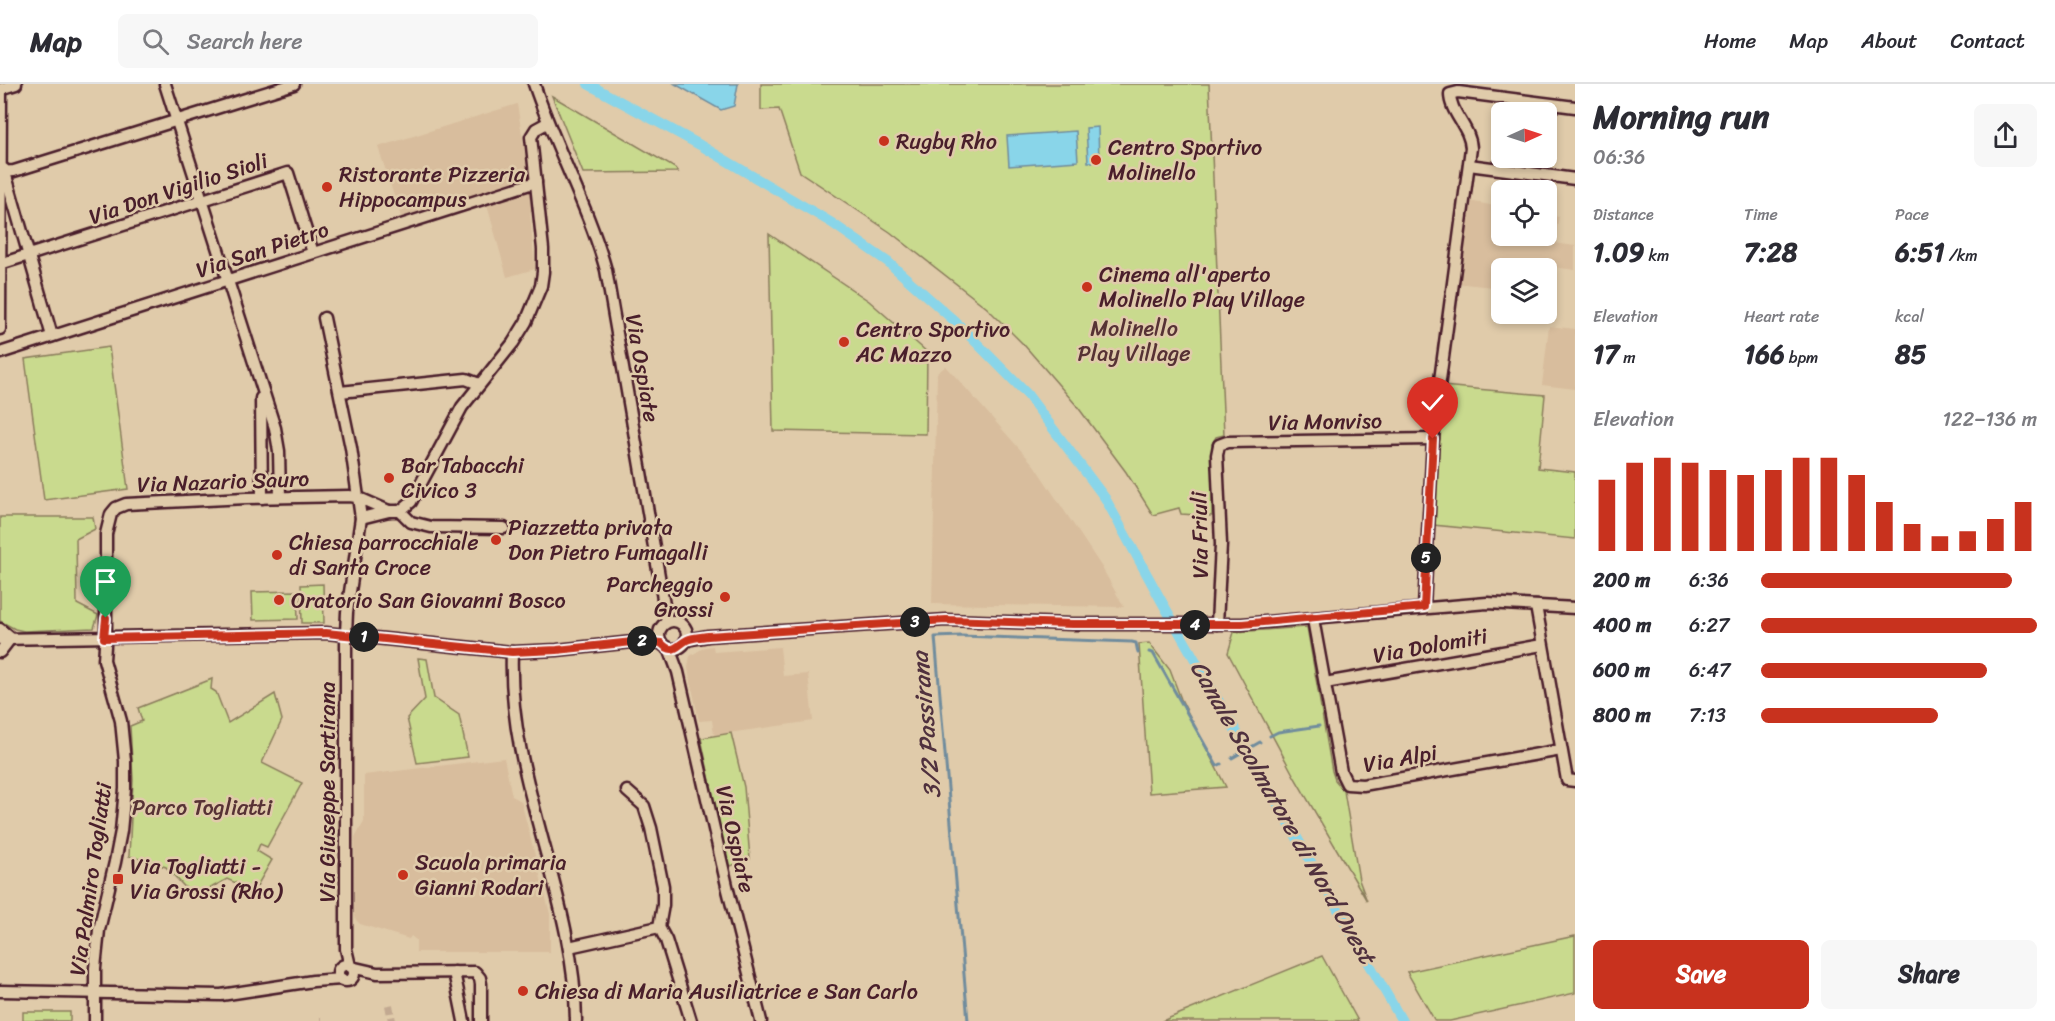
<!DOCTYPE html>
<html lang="en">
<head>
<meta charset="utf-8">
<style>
	body { margin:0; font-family:Sriracha,sans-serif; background:#f7f7f7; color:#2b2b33; height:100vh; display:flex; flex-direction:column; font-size:22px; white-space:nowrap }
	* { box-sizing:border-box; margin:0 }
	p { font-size:20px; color:#7c7c81 }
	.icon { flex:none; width:33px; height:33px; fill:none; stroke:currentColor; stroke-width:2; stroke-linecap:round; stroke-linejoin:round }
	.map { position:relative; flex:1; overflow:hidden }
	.panel { display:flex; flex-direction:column; background:#fff; width:480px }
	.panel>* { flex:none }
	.needle { width:39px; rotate:87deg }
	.fabs { position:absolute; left:1491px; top:18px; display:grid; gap:12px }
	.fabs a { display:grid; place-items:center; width:66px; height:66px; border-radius:9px; background:#fff; box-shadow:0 3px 9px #0003; font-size:30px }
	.pin { position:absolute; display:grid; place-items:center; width:51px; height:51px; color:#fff; margin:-62px -26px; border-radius:50% 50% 50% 0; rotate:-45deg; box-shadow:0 0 6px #0007 }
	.pin .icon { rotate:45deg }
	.km { position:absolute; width:30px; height:30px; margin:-15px; border-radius:50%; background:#222; color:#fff; font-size:16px; line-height:30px; text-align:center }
	.round { display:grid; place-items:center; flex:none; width:63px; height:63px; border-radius:9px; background:#f7f7f7 }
	.headline { display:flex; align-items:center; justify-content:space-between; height:102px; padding:0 18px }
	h1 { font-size:33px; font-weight:800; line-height:45px }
	.figures { display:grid; grid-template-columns:repeat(3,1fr); gap:9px; height:102px; padding:6px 18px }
	.figures div { display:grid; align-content:center }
	.figures b { font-size:26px; font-weight:800 }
	.figures small { font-size:16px; font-weight:400 }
	.figures p { font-size:16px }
	.chart { height:168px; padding:12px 18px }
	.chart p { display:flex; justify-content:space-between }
	.chart svg { width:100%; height:108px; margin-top:6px; stroke:#c8321e; stroke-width:6 }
	.primary-button { display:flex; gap:12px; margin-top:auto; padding:12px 18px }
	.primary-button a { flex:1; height:69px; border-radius:9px; background:#c8321e; color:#fff; font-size:24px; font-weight:800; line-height:69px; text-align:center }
	.primary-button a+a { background:#f7f7f7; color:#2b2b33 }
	ul { padding:0 18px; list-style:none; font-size:20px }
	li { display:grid; grid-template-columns:96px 72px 1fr; align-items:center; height:45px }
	li i { height:15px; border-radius:8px; background:#c8321e }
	header { display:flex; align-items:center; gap:36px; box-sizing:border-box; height:84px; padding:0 30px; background:#fff; border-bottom:2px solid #e1e1e2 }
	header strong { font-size:28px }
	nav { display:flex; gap:33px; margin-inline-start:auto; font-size:21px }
	.search { width:420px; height:54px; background:#f7f7f7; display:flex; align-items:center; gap:15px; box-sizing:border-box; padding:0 21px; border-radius:9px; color:#7c7c81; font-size:22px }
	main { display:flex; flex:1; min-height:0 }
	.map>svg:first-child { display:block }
	.built { fill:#d8bd9d }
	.green { fill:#c9da8e; stroke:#8a7c5c; stroke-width:1.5 }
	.water { fill:#89d5e9; stroke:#708c9d; stroke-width:1.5 }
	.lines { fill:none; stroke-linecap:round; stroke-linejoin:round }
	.stream { stroke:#708c9d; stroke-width:3 }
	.canal { stroke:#89d5e9; stroke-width:10 }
	.pedestrian-tunnel { stroke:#c2a991; stroke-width:8; stroke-dasharray:8 4; stroke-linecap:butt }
	.minor-casing { stroke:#4a1f2b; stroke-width:15 }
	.minor { stroke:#e0cbaa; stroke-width:10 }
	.route-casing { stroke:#fff; stroke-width:12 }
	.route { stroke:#c8321e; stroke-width:8 }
	.poi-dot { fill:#c8321e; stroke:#e0cbaa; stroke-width:2 }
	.labels { text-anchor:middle; stroke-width:5; stroke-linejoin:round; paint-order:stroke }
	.poi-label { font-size:22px; fill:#4a1f2b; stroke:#e0cbaa; text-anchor:start }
	.street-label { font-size:22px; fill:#4a1f2b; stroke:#e0cbaa }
	.park-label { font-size:22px; fill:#573235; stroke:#e0cbaa }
	.water-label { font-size:24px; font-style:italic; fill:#50313e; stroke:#e0cbaa }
</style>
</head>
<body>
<header>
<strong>Map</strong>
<div class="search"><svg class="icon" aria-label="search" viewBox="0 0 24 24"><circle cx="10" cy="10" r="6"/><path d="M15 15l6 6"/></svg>Search here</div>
<nav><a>Home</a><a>Map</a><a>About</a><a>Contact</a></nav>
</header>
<main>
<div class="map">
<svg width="1575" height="937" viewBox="0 0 1575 937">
	<rect width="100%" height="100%" fill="#e0cbaa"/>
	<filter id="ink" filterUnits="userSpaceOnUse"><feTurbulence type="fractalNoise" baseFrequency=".0167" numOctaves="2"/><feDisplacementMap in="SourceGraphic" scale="12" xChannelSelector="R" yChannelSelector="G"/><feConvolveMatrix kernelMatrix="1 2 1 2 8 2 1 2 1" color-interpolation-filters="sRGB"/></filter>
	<g filter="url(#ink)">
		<g class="built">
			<polygon points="517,20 531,106 533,127 530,128 535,185 507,193 484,110 402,136 378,63"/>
			<polygon points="1458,115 1501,123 1502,152 1546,152 1547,131 1559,133 1554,159 1575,162 1575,186 1524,179 1524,184 1502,184 1501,204 1447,198"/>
			<polygon points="1549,242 1575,245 1575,305 1542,301"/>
			<polygon points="946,282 1034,381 1101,482 1124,523 932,520 937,289"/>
			<polygon points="713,562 714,568 780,563 783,592 808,590 813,637 714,651 712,636 699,637 688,584 690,572 705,563"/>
			<polygon points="504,674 512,712 521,717 550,830 550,868 416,868 416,856 411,852 409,855 360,840 356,836 354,829 355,753 364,737 364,691"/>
		</g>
		<g class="green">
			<polygon points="761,0 1209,0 1224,351 1216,353 1212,360 1212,432 1181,430 1179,424 1153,431 1126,388 1077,322 1025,262 987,224 890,148 800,88 779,25 761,26"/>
			<polygon points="552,12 675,84 678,88 583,89"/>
			<polygon points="769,150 869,217 927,268 926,350 773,347"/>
			<polygon points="109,263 128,405 44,416 25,275"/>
			<polygon points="1442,302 1545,311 1538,384 1575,388 1575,455 1433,441"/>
			<polygon points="0,433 93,433 95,445 76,455 77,520 98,531 94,544 24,547 15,545 0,537"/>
			<polygon points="323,500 324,539 302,539 301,501"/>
			<polygon points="297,507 298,535 253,536 252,508"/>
			<polygon points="1307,543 1332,687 1335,696 1344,707 1359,796 1367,817 1295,694 1228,569 1234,548"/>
			<polygon points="1149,559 1170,586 1181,615 1226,703 1149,709 1139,560"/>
			<polygon points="418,574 427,575 434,614 459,631 468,673 417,679 407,634 425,615"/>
			<polygon points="212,595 211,605 216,608 228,639 275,610 282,636 262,679 302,699 267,763 260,760 257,767 272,776 254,807 227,795 194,813 166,783 129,772 133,696 130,642 142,637 138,624"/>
			<polygon points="731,649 744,703 750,775 728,783 701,654"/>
			<polygon points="1575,852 1575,909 1450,937 1435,937 1407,888"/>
			<polygon points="1322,872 1358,937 1162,937"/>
			<rect x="23" y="928" width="47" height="9"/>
		</g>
		<g class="water">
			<polygon points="675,0 738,0 734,22 721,26"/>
			<polygon points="1098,43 1099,78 1088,78 1086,44"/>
			<polygon points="1076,47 1078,77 1009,82 1007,52"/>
		</g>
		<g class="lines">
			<g class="stream">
				<polyline points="1149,568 1153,569 1217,682 1221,680"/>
				<polyline points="1270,652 1278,648 1319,642"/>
				<polyline points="1232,674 1260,658"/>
				<polyline points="968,937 935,553 961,552 1132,558 1136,559 1138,569"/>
			</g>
			<polyline class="canal" points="588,0 700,61 832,139 888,178 958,240 1027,310 1105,414 1162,518 1402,937"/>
			<g class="pedestrian-tunnel">
				<polyline points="389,921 392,937"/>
				<polyline points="320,937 321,937"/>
			</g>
			<defs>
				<g id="minor">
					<polyline points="165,0 275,344 279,367 280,413"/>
					<path d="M534,0C555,63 588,122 606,186L667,538"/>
					<polyline points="0,5 16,0"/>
					<polyline points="1469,81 1575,95"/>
					<polyline points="4,85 52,252"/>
					<polyline points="1,88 14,87 294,0"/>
					<polyline points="0,180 288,89 313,169"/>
					<polyline points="324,234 351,364 361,434 347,528 346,550 346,865 350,882"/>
					<polyline points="0,245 1,5"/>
					<polyline points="0,269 536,98"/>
					<polyline points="340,308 466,295 479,300"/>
					<polyline points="261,314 262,414"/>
					<polyline points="400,427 411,438 431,443 504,444"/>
					<polyline points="361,434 389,427 400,427 411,418 462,323 513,259 526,238 541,202 543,188 543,165 531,53 536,45 547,39"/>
					<polyline points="1536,522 1567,696 1575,697"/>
					<path d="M1424,523L1433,355L1438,311L1471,64C1470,43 1450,29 1450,10L1458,8L1575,23"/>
					<polyline points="1313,535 1341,688 1347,700 1363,701 1561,666"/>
					<circle cx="673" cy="551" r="14"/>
					<polyline points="1217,540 1221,460 1217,371 1219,361 1227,358 1433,355"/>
					<polyline points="0,545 12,555"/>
					<polyline points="0,555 326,549 512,568 557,566 642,557 661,559"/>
					<polyline points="686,556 708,552 946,536 1072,540 1242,540 1487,519 1575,524"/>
					<polyline points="669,564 678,588 728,806 761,937"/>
					<polyline points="0,568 10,555"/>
					<path d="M512,568C507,695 575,811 576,937"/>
					<polyline points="1325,599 1542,561"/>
					<polyline points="659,843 666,856 691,937"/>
					<polyline points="569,863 659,843 663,821 663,802 651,744 644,722 627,707"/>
					<circle cx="346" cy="889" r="8"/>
					<polyline points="351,883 377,889 475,888 480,894 481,900 481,937"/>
					<polyline points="454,888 464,937"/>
					<polyline points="0,907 221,911 313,897 342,895"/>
					<polyline points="95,937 95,884 99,846 115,778 121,747 125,705 125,677 121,637 104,576 106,548 106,450 111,430 116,424 126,420 246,414 349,412 357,413 389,427"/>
				</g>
			</defs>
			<use href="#minor" class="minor-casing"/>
			<use href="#minor" class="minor"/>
		</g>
	</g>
	<g class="lines" filter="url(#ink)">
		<defs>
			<path id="route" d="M106,534L104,554L326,549L512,568L557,566L642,557L661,559C674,572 677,561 687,556C693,553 702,553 708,552L946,536L1072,540H1242L1424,523L1433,355"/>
		</defs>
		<use href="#route" class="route-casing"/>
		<use href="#route" class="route"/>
	</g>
	<g class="poi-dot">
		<circle cx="884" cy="57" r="6"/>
		<circle cx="1096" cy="76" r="6"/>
		<circle cx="327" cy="103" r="6"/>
		<circle cx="1087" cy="203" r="6"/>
		<circle cx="844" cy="258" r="6"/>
		<circle cx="389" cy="394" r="6"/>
		<circle cx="496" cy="456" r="6"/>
		<circle cx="277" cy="471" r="6"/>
		<circle cx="725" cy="513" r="6"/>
		<circle cx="279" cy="516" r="6"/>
		<circle cx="403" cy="791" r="6"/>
		<rect x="112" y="789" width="12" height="12" rx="3"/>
		<circle cx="523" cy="907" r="6"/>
	</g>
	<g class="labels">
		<g class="poi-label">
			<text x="896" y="65">Rugby Rho</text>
			<text x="1108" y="71">Centro Sportivo<tspan x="1108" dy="25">Molinello</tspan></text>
			<text x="339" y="98">Ristorante Pizzeria<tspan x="339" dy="25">Hippocampus</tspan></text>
			<text x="1099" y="198">Cinema all'aperto<tspan x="1099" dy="25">Molinello Play Village</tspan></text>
			<text x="856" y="253">Centro Sportivo<tspan x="856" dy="25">AC Mazzo</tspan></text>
			<text x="401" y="389">Bar Tabacchi<tspan x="401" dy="25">Civico 3</tspan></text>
			<text x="508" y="451">Piazzetta privata<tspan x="508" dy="25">Don Pietro Fumagalli</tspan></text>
			<text x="289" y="466">Chiesa parrocchiale<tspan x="289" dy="25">di Santa Croce</tspan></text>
			<text x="713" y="508" text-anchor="end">Parcheggio<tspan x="713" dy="25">Grossi</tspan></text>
			<text x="291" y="524">Oratorio San Giovanni Bosco</text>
			<text x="415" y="786">Scuola primaria<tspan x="415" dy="25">Gianni Rodari</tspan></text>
			<text x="130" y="790">Via Togliatti -<tspan x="130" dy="25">Via Grossi (Rho)</tspan></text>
			<text x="535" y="915">Chiesa di Maria Ausiliatrice e San Carlo</text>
		</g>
		<g class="street-label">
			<text transform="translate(178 104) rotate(-18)" y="8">Via Don Vigilio Sioli</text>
			<text transform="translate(262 165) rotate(-18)" y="8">Via San Pietro</text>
			<text transform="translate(643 284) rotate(80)" y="8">Via Ospiate</text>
			<text transform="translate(1325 337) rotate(-1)" y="8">Via Monviso</text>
			<text transform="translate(223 397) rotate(-2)" y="8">Via Nazario Sauro</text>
			<text transform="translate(1199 451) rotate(-91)" y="8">Via Friuli</text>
			<text transform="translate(1430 561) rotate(-10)" y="8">Via Dolomiti</text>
			<text transform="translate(1400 674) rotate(-10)" y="8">Via Alpi</text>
			<text transform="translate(327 708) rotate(-90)" y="8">Via Giuseppe Sartirana</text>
			<text transform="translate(736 755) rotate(77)" y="8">Via Ospiate</text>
			<text transform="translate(90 795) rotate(-82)" y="8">Via Palmiro Togliatti</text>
		</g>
		<g class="park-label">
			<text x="1134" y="252">Molinello<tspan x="1134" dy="25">Play Village</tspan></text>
			<text x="202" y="731">Parco Togliatti</text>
		</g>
		<g class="water-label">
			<text transform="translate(926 641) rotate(-95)" y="8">3/2 Passirana</text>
			<text transform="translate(1283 728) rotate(60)" y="8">Canale Scolmatore di Nord Ovest</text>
		</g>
	</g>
</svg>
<div class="fabs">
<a><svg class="needle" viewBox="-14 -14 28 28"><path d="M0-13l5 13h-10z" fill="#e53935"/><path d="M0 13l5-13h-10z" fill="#7c7c81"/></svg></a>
<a><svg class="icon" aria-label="locate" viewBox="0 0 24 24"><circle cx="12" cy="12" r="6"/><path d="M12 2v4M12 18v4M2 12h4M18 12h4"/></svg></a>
<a><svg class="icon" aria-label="layers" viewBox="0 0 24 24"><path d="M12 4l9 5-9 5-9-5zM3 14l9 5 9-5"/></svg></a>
</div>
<div class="pin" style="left:106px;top:534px;background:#1e9e55"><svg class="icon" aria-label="arrive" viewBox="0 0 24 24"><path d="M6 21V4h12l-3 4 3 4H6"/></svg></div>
<div class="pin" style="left:1433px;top:355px;background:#d93025"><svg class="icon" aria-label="check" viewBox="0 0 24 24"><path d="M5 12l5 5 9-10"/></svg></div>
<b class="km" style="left:364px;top:553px">1</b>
<b class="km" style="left:642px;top:557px">2</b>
<b class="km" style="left:915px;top:538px">3</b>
<b class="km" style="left:1195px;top:541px">4</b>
<b class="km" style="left:1426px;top:474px">5</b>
</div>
<section class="panel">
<div class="headline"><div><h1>Morning run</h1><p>06:36</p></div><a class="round"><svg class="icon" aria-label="share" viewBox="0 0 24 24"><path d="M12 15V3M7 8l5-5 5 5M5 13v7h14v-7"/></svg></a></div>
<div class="figures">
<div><p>Distance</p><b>1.09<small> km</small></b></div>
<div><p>Time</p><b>7:28</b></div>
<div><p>Pace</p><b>6:51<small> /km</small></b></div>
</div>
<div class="figures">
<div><p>Elevation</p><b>17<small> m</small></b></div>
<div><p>Heart rate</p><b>166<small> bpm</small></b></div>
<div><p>kcal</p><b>85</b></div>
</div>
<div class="chart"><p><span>Elevation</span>122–136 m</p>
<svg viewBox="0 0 160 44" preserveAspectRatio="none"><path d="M5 44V15M15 44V8M25 44V6M35 44V8M45 44V11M55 44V13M65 44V11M75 44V6M85 44V6M95 44V13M105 44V24M115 44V33M125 44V38M135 44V36M145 44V31M155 44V24"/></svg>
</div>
<ul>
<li><b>200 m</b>6:36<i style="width:91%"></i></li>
<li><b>400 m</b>6:27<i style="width:100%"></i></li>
<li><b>600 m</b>6:47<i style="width:82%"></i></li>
<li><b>800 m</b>7:13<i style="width:64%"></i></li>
</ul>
<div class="primary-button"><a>Save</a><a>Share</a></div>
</section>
</main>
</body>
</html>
